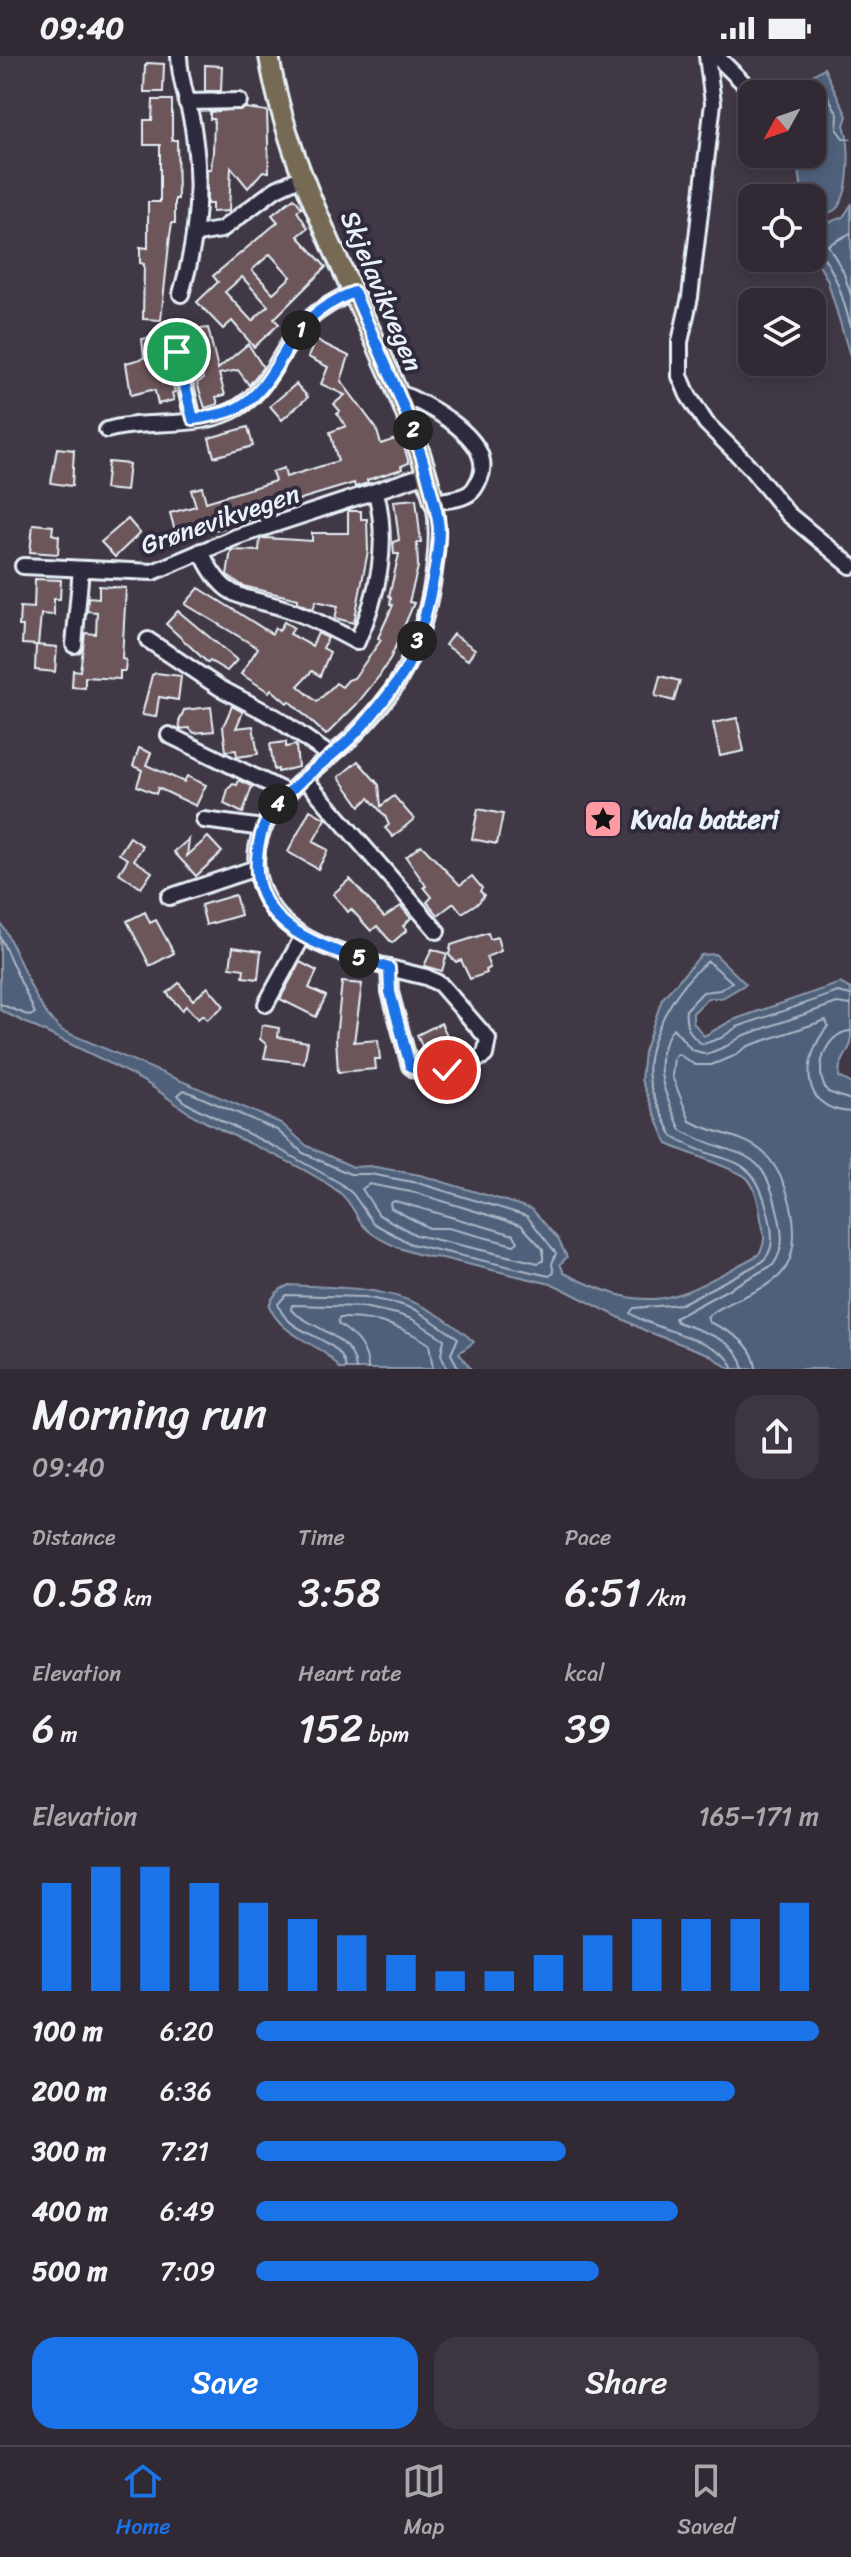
<!DOCTYPE html>
<html lang="en">
<head>
<meta charset="utf-8">
<style>
	body { margin:0; font-family:Sriracha,sans-serif; background:#3d3640; color:#f1f3f6; height:100vh; display:flex; flex-direction:column; font-size:30px; white-space:nowrap }
	* { box-sizing:border-box; margin:0 }
	p { font-size:26px; color:#a8a7ac }
	.icon { flex:none; width:44px; height:44px; fill:none; stroke:currentColor; stroke-width:2; stroke-linecap:round; stroke-linejoin:round }
	.map { position:relative; height:1313px; overflow:hidden }
	.side { display:flex; flex-direction:column; background:#312a34; flex:1 }
	.side>* { flex:none }
	.needle { width:52px; rotate:230deg }
	.fabs { position:absolute; left:738px; top:24px; display:grid; gap:16px }
	.fabs a { display:grid; place-items:center; width:88px; height:88px; border-radius:16px; background:#312a34; box-shadow:0 4px 12px #0003,0 0 0 2px #4c464f; font-size:40px }
	.pin { position:absolute; display:grid; place-items:center; width:68px; height:68px; color:#fff; margin:-34px; border:4px solid #fff; border-radius:50%; box-shadow:0 2px 8px #0007 }
	.km { position:absolute; width:40px; height:40px; margin:-20px; border-radius:50%; background:#222; color:#fff; font-size:22px; line-height:40px; text-align:center }
	.round { display:grid; place-items:center; flex:none; width:84px; height:84px; border-radius:24px; background:#3d3640 }
	.summary { display:flex; align-items:center; justify-content:space-between; height:136px; padding:0 32px }
	h1 { font-size:44px; font-weight:600; line-height:60px }
	.metrics { display:grid; grid-template-columns:repeat(3,1fr); gap:12px; height:136px; padding:8px 32px }
	.metrics div { display:grid; align-content:center }
	.metrics b { font-size:40px; font-weight:600 }
	.metrics small { font-size:22px; font-weight:400 }
	.metrics p { font-size:22px }
	.chart { height:224px; padding:16px 32px }
	.chart p { display:flex; justify-content:space-between }
	.chart svg { width:100%; height:144px; margin-top:8px; stroke:#1a73e8; stroke-width:6 }
	.primary-button { display:flex; gap:16px; margin-top:auto; padding:16px 32px }
	.primary-button a { flex:1; height:92px; border-radius:24px; background:#1a73e8; color:#fff; font-size:32px; font-weight:600; line-height:92px; text-align:center }
	.primary-button a+a { background:#3d3640; color:#f1f3f6 }
	ul { padding:0 32px; list-style:none; font-size:26px }
	li { display:grid; grid-template-columns:128px 96px 1fr; align-items:center; height:60px }
	li i { height:20px; border-radius:10px; background:#1a73e8 }
	.status { display:flex; justify-content:space-between; align-items:center; height:56px; padding:0 40px; background:#312a34; direction:ltr }
	.status svg { height:22px; fill:currentColor }
	.dock { display:flex; justify-content:space-around; align-items:center; height:112px; border-top:2px solid #4c464f; background:#312a34; font-size:22px; color:#a8a7ac }
	.dock a { display:grid; justify-items:center; gap:4px }
	.dock .current { color:#1a73e8 }
	.map>svg:first-child { display:block }
	.water { fill:#4f607a; stroke:#8c9aac; stroke-width:2 }
	.lines { fill:none; stroke-linecap:round; stroke-linejoin:round }
	.shore { stroke:#abb7c6; stroke-width:2 }
	.building { fill:#6c575a; stroke:#e8f1f8; stroke-width:2; fill-rule:evenodd }
	.minor-casing { stroke:#e8f1f8; stroke-width:20 }
	.major-casing { stroke:#e8f1f8; stroke-width:24 }
	.minor { stroke:#2f2a3d; stroke-width:14 }
	.major { stroke:#766a55; stroke-width:18 }
	.route-casing { stroke:#fff; stroke-width:16 }
	.route { stroke:#1a73e8; stroke-width:10 }
	.labels { text-anchor:middle; stroke-width:8; stroke-linejoin:round; paint-order:stroke }
	.street-label { font-size:26px; fill:#e8f1f8; stroke:#2f2a3d }
	.poi-label { font-size:26px; font-weight:bold; fill:#e8f1f8; stroke:#2f2a3d; text-anchor:start }
</style>
</head>
<body>
<div class="status"><b>09:40</b><svg viewBox="0 0 49 12"><path d="M0 12V9h3v3zM5 12V6h3v6zM10 12V3h3v9zM15 12V0h3v12zM26 1h20v11H26zM47 4h2v5h-2z"/></svg></div>
<div class="map">
<svg width="851" height="1313" viewBox="0 0 851 1313">
	<rect width="100%" height="100%" fill="#413846"/>
	<filter id="ink" filterUnits="userSpaceOnUse"><feTurbulence type="fractalNoise" baseFrequency=".0125" numOctaves="2"/><feDisplacementMap in="SourceGraphic" scale="16" xChannelSelector="R" yChannelSelector="G"/><feConvolveMatrix kernelMatrix="1 2 1 2 8 2 1 2 1" color-interpolation-filters="sRGB"/></filter>
	<g filter="url(#ink)">
		<g class="water">
			<path d="M824,12L847,60L844,69C851,88 851,138 836,153C830,158 819,160 812,163V142H799C804,124 799,109 784,98H812V38H782Z"/>
			<polygon points="851,149 851,303 827,223 812,197 812,173 843,161"/>
			<path d="M0,866C22,900 31,950 63,975L281,1067L307,1090L353,1111L370,1110L420,1119L532,1153L558,1183L567,1201L560,1208L564,1217C656,1262 673,1244 758,1199C767,1187 764,1177 761,1163C759,1150 757,1133 747,1122C741,1115 682,1095 667,1088L641,1024L644,996L662,943L701,899L715,898L746,928L722,942H708L693,957V966L704,980L733,964L840,927L851,933V988L840,1010L839,1021L851,1027V1313H730L708,1298L646,1275L555,1229L442,1202C420,1202 372,1185 360,1165C353,1154 350,1145 339,1136C297,1105 244,1087 198,1062C178,1052 163,1036 143,1025C97,999 47,978 0,954Z"/>
			<path d="M289,1229C368,1233 412,1230 474,1286L459,1297L471,1313H340C320,1284 285,1285 269,1250C272,1240 279,1233 289,1229Z"/>
		</g>
		<g class="lines">
			<g class="shore">
				<polyline points="797,38 817,26 821,26 838,59 837,74 843,82 851,83"/>
				<polyline points="851,177 828,189 843,215 851,239"/>
				<path d="M812,194C833,199 845,251 851,271"/>
				<polyline points="0,881 35,957 30,960 0,948"/>
				<path d="M851,975C825,976 812,1017 828,1036L851,1044"/>
				<polygon points="184,1034 277,1074 303,1097 350,1118 370,1118 418,1127 527,1160 556,1197 552,1208 554,1217 549,1220 411,1188 373,1167 353,1138 340,1127 275,1091 186,1047 178,1039"/>
				<polygon points="369,1128 416,1137 521,1169 543,1193 543,1205 538,1207 416,1179 379,1159 362,1133"/>
				<polygon points="395,1145 514,1179 518,1186 514,1189 448,1172 429,1172 391,1152 390,1147"/>
				<path d="M346,1313C342,1278 288,1282 278,1248L286,1239L364,1241L399,1248L416,1254L458,1282L451,1298L459,1313"/>
				<path d="M356,1313C354,1280 312,1273 291,1254L292,1249L363,1251L397,1258L412,1263L444,1283L441,1299L447,1313"/>
				<path d="M368,1313C368,1293 354,1278 338,1268L339,1262C372,1261 403,1270 429,1288L433,1313"/>
				<path d="M733,1313C730,1285 651,1274 630,1257L634,1252L681,1248L762,1206C774,1194 773,1182 770,1165C754,1088 728,1115 673,1081C665,1064 652,1042 649,1023C643,985 679,926 708,905L732,926L720,934L703,936L686,954C684,967 690,982 703,988L721,982L737,971L838,936L851,939"/>
				<path d="M743,1313C742,1285 699,1274 677,1266L675,1262L773,1209C784,1193 783,1180 779,1162C763,1082 739,1107 681,1074C666,1040 648,1007 673,972L692,994L707,998L727,990L742,980L837,947L851,949"/>
				<path d="M756,1313C754,1287 730,1275 709,1266L707,1261C727,1244 757,1239 777,1222C810,1195 790,1115 759,1093C740,1079 712,1077 690,1065L672,1020L674,1001L678,998L695,1009H711L732,1001L748,990L826,964L828,970C802,1001 798,1054 851,1056"/>
			</g>
		</g>
		<g class="building">
			<polygon points="148,7 164,8 163,36 144,36 145,10"/>
			<polygon points="205,9 222,10 221,35 205,35"/>
			<polygon points="153,44 172,44 172,84 177,84 178,143 175,143 175,167 172,167 170,179 161,264 143,263 144,208 140,207 140,191 148,192 148,146 160,146 160,89 144,89 144,64 152,64"/>
			<polygon points="246,52 267,55 269,116 263,115 248,132 231,111 229,155 212,156 212,148 207,148 207,113 211,113 213,96 214,63 210,63 210,56"/>
			<path d="M294,142L302,152L297,155L308,172L298,180L326,211L274,263L279,268L254,291L232,265L223,273L197,246L218,226L213,220L278,166L272,159ZM270,198L291,221L273,237L252,214ZM242,221L268,250L252,265L225,236Z"/>
			<polygon points="208,272 218,313 248,288 263,311 249,329 238,314 219,318 225,339 216,341 218,348 205,352 197,327 203,323 196,294 193,295 192,290 186,291 183,280 175,276"/>
			<polygon points="172,277 166,282 166,293 162,293 175,336 172,337 174,344 158,348 155,335 151,334 131,339 126,307 144,302 142,283"/>
			<polygon points="316,284 349,300 341,325 376,372 381,388 401,381 409,407 401,410 402,413 367,424 368,427 355,431 354,427 301,443 295,446 296,449 259,458 260,462 224,469 224,472 190,479 191,482 178,486 170,457 196,450 191,434 202,431 206,446 275,425 272,416 284,412 286,421 338,405 330,376 346,370 337,358 340,355 334,348 345,339 321,328 328,311 308,301"/>
			<polygon points="296,328 308,341 282,364 270,350"/>
			<polygon points="248,371 253,390 214,401 209,382"/>
			<polygon points="57,392 74,394 72,430 51,427"/>
			<polygon points="108,406 129,408 126,435 105,433"/>
			<polygon points="416,443 421,487 417,487 418,511 409,546 414,547 391,601 380,619 356,649 326,679 289,645 287,647 271,633 269,636 241,618 258,592 185,548 199,532 272,578 275,572 279,575 284,566 294,572 290,578 312,590 318,577 328,582 323,592 330,596 320,620 312,615 298,630 317,646 336,627 342,631 348,624 354,622 381,584 378,582 393,549 390,548 391,541 389,540 399,498 394,498 393,486 399,484 394,445"/>
			<polygon points="348,455 361,455 361,463 367,463 368,495 354,567 335,562 338,550 316,545 313,553 297,546 298,543 243,530 227,519 231,494 259,495 260,483 265,482 312,485 312,477 348,477"/>
			<polygon points="128,463 140,477 115,501 101,486"/>
			<polygon points="33,468 53,470 52,478 59,480 58,498 30,496"/>
			<polygon points="35,523 61,524 60,543 54,543 54,559 41,558 38,589 22,588 23,570 19,570 20,551 34,552"/>
			<polygon points="99,530 126,532 122,603 126,604 125,615 120,615 120,623 85,621 85,632 72,631 73,614 80,615 85,577 96,578 97,556 87,555 88,541 99,542"/>
			<polygon points="178,555 237,604 227,615 210,605 208,607 166,568"/>
			<polygon points="453,578 475,593 468,604 445,589"/>
			<polygon points="36,589 57,591 55,616 35,614"/>
			<polygon points="156,617 181,620 178,644 159,641 156,661 142,659 152,619"/>
			<polygon points="660,620 680,625 674,645 655,640"/>
			<polygon points="232,650 243,656 236,672 253,670 258,698 237,701 236,694 226,695 223,671"/>
			<polygon points="211,651 214,675 194,677 189,672 180,673 179,666 184,654"/>
			<polygon points="737,662 744,695 720,700 713,667"/>
			<polygon points="286,686 286,691 296,689 298,711 278,716 278,713 274,714 270,688"/>
			<polygon points="139,692 151,697 146,709 184,726 187,720 206,729 196,750 158,732 156,738 137,730 142,714 133,710"/>
			<polygon points="358,705 379,729 381,750 394,740 414,763 393,781 385,772 389,769 385,760 369,742 360,750 339,721"/>
			<polygon points="239,724 252,730 243,757 224,748 228,733 233,728 237,729"/>
			<polygon points="478,753 503,758 497,788 472,783"/>
			<polygon points="310,754 326,763 313,786 328,794 318,813 288,796"/>
			<polygon points="130,781 143,790 134,804 152,816 141,832 119,817 128,803 119,798"/>
			<polygon points="208,781 222,796 196,820 174,796 189,783 187,800"/>
			<polygon points="421,789 460,829 472,820 482,832 480,835 484,839 479,846 462,857 454,847 438,859 427,846 432,841 424,831 426,830 406,801"/>
			<polygon points="350,823 384,861 401,850 411,862 403,870 407,874 392,887 377,870 371,875 351,853 348,856 333,838"/>
			<polygon points="235,839 241,859 206,869 201,849"/>
			<polygon points="145,856 150,867 156,864 174,897 150,910 127,865"/>
			<polygon points="488,877 490,883 497,881 501,895 486,901 490,912 486,914 487,917 470,923 461,904 456,906 449,899 451,889"/>
			<polygon points="233,891 261,895 258,923 243,921 244,913 230,911"/>
			<polygon points="432,893 447,898 442,915 424,910"/>
			<polygon points="300,906 317,915 309,932 326,940 316,961 280,943"/>
			<polygon points="342,926 362,928 354,986 378,984 380,1003 375,1003 376,1013 338,1016 336,982"/>
			<polygon points="179,927 193,944 208,931 224,950 207,964 203,959 198,963 186,950 182,954 167,937"/>
			<polygon points="441,967 450,985 425,997 417,979"/>
			<polygon points="262,969 279,972 278,981 308,986 304,1007 264,1002 267,989 260,983"/>
		</g>
		<g class="lines">
			<defs>
				<g id="minor">
					<path d="M179,0C180,31 191,50 194,79C202,134 197,185 181,238"/>
					<polyline points="707,0 713,47 690,241 680,286 680,320 688,339 706,367 748,409 788,458 851,510"/>
					<polyline points="716,0 755,38"/>
					<polyline points="186,46 239,45"/>
					<polyline points="197,178 221,174 276,133 304,120"/>
					<polyline points="175,286 193,363"/>
					<path d="M107,374C148,362 200,375 239,351C272,330 282,289 307,265C321,252 337,243 354,236"/>
					<path d="M201,495C226,551 246,537 295,556C316,564 336,575 357,586C379,537 389,489 376,436"/>
					<polyline points="23,510 153,516 236,481 427,418"/>
					<polyline points="148,584 220,632 275,661 331,700"/>
					<polyline points="74,589 81,513"/>
					<polyline points="169,679 288,737"/>
					<polyline points="305,723 437,875"/>
					<polyline points="204,764 263,772"/>
					<polyline points="169,841 256,812"/>
					<path d="M389,912C337,895 272,882 258,821C244,757 311,720 350,683C369,664 391,640 403,617C428,571 443,496 434,446C443,444 455,444 464,440C473,437 476,430 480,422C496,384 426,347 397,336"/>
					<path d="M389,912L426,921L440,928L488,983L485,999C466,1011 428,1027 410,1010L390,936Z"/>
					<polyline points="266,948 303,880"/>
				</g>
				<path id="major" d="M269,0C295,158 397,292 434,446"/>
			</defs>
			<use href="#minor" class="minor-casing"/>
			<use href="#major" class="major-casing"/>
			<use href="#minor" class="minor"/>
			<use href="#major" class="major"/>
		</g>
	</g>
	<g class="lines" filter="url(#ink)">
		<defs>
			<path id="route" d="M177,296L193,363C207,361 222,359 235,353C271,336 281,292 306,266C319,253 337,243 354,236C381,301 414,364 431,434C434,447 439,462 439,475C438,511 421,592 401,621C386,642 369,664 351,682C326,706 296,725 275,752C263,766 258,785 257,803C251,876 335,895 389,912L390,936L410,1010L423,1018L447,1014"/>
		</defs>
		<use href="#route" class="route-casing"/>
		<use href="#route" class="route"/>
	</g>
	<defs>
		<symbol id="sight-square" viewBox="-11 -11 22 22"><rect x="-9" y="-9" width="18" height="18" rx="4" fill="#ff9aa2" stroke="#2f2a3d"/><path d="M0-6L1.8-2.2L6-1.7L2.9 1.2L3.7 5.4L0 3.3L-3.7 5.4L-2.9 1.2L-6-1.7L-1.8-2.2Z" fill="#111"/></symbol>
	</defs>
	<g fill-rule="evenodd">
		<use href="#sight-square" x="581" y="741" width="44" height="44"/>
	</g>
	<g class="labels">
		<g class="street-label">
			<text transform="translate(382 235) rotate(67)" y="9">Skjelavikvegen</text>
			<text transform="translate(220 463) rotate(-19)" y="9">Grønevikvegen</text>
		</g>
		<g class="poi-label">
			<text x="631" y="772">Kvala batteri</text>
		</g>
	</g>
</svg>
<div class="fabs">
<a><svg class="needle" viewBox="-14 -14 28 28"><path d="M0-13l5 13h-10z" fill="#e53935"/><path d="M0 13l5-13h-10z" fill="#a8a7ac"/></svg></a>
<a><svg class="icon" aria-label="locate" viewBox="0 0 24 24"><circle cx="12" cy="12" r="6"/><path d="M12 2v4M12 18v4M2 12h4M18 12h4"/></svg></a>
<a><svg class="icon" aria-label="layers" viewBox="0 0 24 24"><path d="M12 4l9 5-9 5-9-5zM3 14l9 5 9-5"/></svg></a>
</div>
<div class="pin" style="left:177px;top:296px;background:#1e9e55"><svg class="icon" aria-label="arrive" viewBox="0 0 24 24"><path d="M6 21V4h12l-3 4 3 4H6"/></svg></div>
<div class="pin" style="left:447px;top:1014px;background:#d93025"><svg class="icon" aria-label="check" viewBox="0 0 24 24"><path d="M5 12l5 5 9-10"/></svg></div>
<b class="km" style="left:301px;top:274px">1</b>
<b class="km" style="left:413px;top:374px">2</b>
<b class="km" style="left:417px;top:585px">3</b>
<b class="km" style="left:278px;top:748px">4</b>
<b class="km" style="left:359px;top:902px">5</b>
</div>
<section class="side">
<div class="summary"><div><h1>Morning run</h1><p>09:40</p></div><a class="round"><svg class="icon" aria-label="share" viewBox="0 0 24 24"><path d="M12 15V3M7 8l5-5 5 5M5 13v7h14v-7"/></svg></a></div>
<div class="metrics">
<div><p>Distance</p><b>0.58<small> km</small></b></div>
<div><p>Time</p><b>3:58</b></div>
<div><p>Pace</p><b>6:51<small> /km</small></b></div>
</div>
<div class="metrics">
<div><p>Elevation</p><b>6<small> m</small></b></div>
<div><p>Heart rate</p><b>152<small> bpm</small></b></div>
<div><p>kcal</p><b>39</b></div>
</div>
<div class="chart"><p><span>Elevation</span>165–171 m</p>
<svg viewBox="0 0 160 44" preserveAspectRatio="none"><path d="M5 44V11M15 44V6M25 44V6M35 44V11M45 44V17M55 44V22M65 44V27M75 44V33M85 44V38M95 44V38M105 44V33M115 44V27M125 44V22M135 44V22M145 44V22M155 44V17"/></svg>
</div>
<ul>
<li><b>100 m</b>6:20<i style="width:100%"></i></li>
<li><b>200 m</b>6:36<i style="width:85%"></i></li>
<li><b>300 m</b>7:21<i style="width:55%"></i></li>
<li><b>400 m</b>6:49<i style="width:75%"></i></li>
<li><b>500 m</b>7:09<i style="width:61%"></i></li>
</ul>
<div class="primary-button"><a>Save</a><a>Share</a></div>
</section>
<nav class="dock">
<a class="current"><svg class="icon" aria-label="home" viewBox="0 0 24 24"><path d="M3 11l9-7 9 7M6 9v11h12V9"/></svg>Home</a>
<a><svg class="icon" aria-label="map" viewBox="0 0 24 24"><path d="M3 6l6-2 6 2 6-2v14l-6 2-6-2-6 2zM9 4v14M15 6v14"/></svg>Map</a>
<a><svg class="icon" aria-label="saved" viewBox="0 0 24 24"><path d="M7 4h10v16l-5-4-5 4z"/></svg>Saved</a>
</nav>
</body>
</html>
